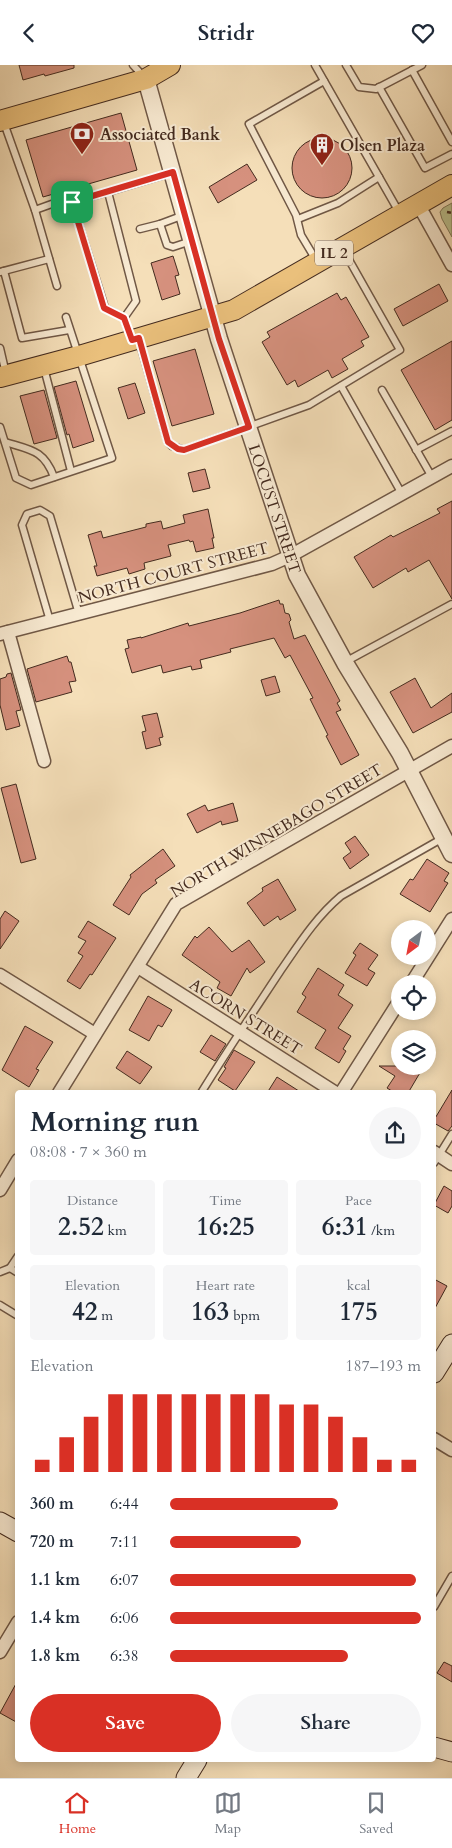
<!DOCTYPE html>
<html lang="en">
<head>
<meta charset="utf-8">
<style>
	body { margin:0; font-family:Cardo,serif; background:#f6f6f7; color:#1f2937; height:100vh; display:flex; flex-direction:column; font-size:19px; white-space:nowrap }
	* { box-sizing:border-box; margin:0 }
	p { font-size:16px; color:#747a83 }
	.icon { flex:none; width:28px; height:28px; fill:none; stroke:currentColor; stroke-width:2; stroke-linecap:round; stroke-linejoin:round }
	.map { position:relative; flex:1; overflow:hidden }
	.side { position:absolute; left:15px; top:1025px; width:421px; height:672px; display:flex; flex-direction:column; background:#fff; border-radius:5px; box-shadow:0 2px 12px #0003 }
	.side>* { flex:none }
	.needle { width:32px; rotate:212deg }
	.controls { position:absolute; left:391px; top:855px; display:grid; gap:10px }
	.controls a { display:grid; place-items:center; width:45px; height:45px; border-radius:50%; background:#fff; box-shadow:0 2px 12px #0003; font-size:25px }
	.pin { position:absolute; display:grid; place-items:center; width:42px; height:42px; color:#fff; margin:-21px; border-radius:10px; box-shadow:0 2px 8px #0006 }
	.round { display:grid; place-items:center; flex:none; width:52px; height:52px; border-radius:26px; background:#f6f6f7 }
	.head { display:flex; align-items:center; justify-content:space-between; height:85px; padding:0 15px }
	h1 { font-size:28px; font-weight:700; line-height:38px }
	.figures { display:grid; grid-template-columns:repeat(3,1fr); gap:8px; height:85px; padding:5px 15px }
	.figures div { display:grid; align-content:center; border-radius:5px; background:#f6f6f7; text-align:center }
	.figures b { font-size:25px; font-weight:700 }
	.figures small { font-size:14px; font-weight:400 }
	.figures p { font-size:14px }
	.chart { height:140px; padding:10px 15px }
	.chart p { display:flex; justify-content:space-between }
	.chart svg { width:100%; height:90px; margin-top:5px; stroke:#d93025; stroke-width:6 }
	.primary-button { display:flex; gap:10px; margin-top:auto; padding:10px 15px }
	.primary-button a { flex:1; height:58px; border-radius:30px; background:#d93025; color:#fff; font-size:20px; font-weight:700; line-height:58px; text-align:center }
	.primary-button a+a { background:#f6f6f7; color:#1f2937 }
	ul { padding:0 15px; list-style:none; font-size:16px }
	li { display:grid; grid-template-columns:80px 60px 1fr; align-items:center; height:38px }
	li i { height:12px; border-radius:6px; background:#d93025 }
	header { display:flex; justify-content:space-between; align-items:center; height:65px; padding:0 15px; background:#fff; font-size:22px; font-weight:700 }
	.menu { display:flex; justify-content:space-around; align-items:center; height:70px; border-top:1px solid #e0e1e3; background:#fff; font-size:14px; color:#747a83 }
	.menu a { display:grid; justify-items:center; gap:2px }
	.menu .active { color:#d93025 }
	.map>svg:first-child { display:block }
	.green { fill:#bbc290; stroke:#807658 }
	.building { fill:#d6917e; stroke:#442b1f }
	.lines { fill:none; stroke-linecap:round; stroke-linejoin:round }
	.service-casing { stroke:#705846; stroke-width:9 }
	.minor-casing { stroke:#705846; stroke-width:15 }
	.tertiary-casing { stroke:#705846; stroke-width:19 }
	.secondary-casing { stroke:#442b1f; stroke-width:21 }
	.primary-casing { stroke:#442b1f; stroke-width:22 }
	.path { stroke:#442b1f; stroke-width:2.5; stroke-dasharray:4 2.5; stroke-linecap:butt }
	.service { stroke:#f8ead2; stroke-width:6 }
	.minor { stroke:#f8ead2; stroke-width:12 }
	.tertiary { stroke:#f8ead2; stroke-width:16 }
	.secondary { stroke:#f8ead2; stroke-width:19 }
	.primary { stroke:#eac07c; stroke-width:20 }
	.route-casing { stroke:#fff; stroke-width:10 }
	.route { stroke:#d93025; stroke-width:6 }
	.labels { text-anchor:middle; stroke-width:4; stroke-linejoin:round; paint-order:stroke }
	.shield { fill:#f8ead2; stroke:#7a6455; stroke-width:1 }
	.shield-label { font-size:15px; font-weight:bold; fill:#442b1f }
	.poi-label { font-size:16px; font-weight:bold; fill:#442b1f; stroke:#f8ead2; text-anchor:start }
	.street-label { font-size:16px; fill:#442b1f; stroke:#f8ead2 }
</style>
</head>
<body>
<header><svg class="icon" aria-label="back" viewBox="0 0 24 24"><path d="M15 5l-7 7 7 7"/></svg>Stridr<svg class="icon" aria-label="heart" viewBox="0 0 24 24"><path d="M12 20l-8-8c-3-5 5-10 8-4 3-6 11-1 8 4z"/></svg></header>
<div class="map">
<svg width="452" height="1713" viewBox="0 0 452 1713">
	<rect width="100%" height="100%" fill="#f5dfb9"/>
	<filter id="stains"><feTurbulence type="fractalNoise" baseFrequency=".004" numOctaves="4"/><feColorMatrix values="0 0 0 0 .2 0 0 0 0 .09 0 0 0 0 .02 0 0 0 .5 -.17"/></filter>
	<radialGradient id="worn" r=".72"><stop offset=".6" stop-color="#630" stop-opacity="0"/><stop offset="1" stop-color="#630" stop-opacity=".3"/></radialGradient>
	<polygon class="green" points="452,138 452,172 442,154 440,147 443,143"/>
	<g class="building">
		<polygon points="19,0 74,0 74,3 45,11 44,9 23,15"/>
		<polygon points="121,48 137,105 43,132 26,75"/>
		<circle cx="322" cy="103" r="30"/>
		<polygon points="247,99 257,115 218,138 209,122"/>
		<polygon points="173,191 179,210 175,211 180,229 162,235 151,198"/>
		<polygon points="439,219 448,236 403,261 394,244"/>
		<polygon points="337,228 341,235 346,232 369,272 361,276 364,281 342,294 348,304 332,313 328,305 298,322 295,315 287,320 262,277 270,272 267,267"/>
		<polygon points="452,276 452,355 435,365 401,305"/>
		<polygon points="195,284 214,349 172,361 153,296"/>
		<polygon points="76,316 94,376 73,383 69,369 67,370 54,322"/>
		<polygon points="135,318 145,348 128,354 118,323"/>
		<polygon points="44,325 57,373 34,379 20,331"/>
		<polygon points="205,404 210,423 193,427 188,408"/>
		<polygon points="452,436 452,534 429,495 408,507 406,503 373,523 354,492 391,470 393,472 440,448 437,444"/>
		<polygon points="208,444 214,473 212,473 214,483 196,487 193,476 190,477 189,475 168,480 171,491 144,498 145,504 129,509 127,503 97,511 94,501 97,501 88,470 101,466 103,473 146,462 146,459 161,456 163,464 185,458 183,450"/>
		<polygon points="279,535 280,539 283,539 285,548 289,549 291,555 289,557 294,574 305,570 340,636 337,638 341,645 336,647 359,690 341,700 326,671 328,670 310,634 313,633 290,590 285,593 274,573 230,584 231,587 200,595 202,603 192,605 191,601 163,608 161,600 132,608 125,584 129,583 127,575 141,572 141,573 188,558 189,561 240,548"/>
		<polygon points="67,591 69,597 71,597 76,616 69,617 72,627 36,637 27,604"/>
		<polygon points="11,608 21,645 16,646 20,661 6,665 0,640 0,614 6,612 7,609"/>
		<polygon points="275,611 280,627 266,631 261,615"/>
		<polygon points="415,613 431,643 452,628 452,647 413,668 390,627"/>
		<polygon points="157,648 163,672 159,673 161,680 146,684 142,667 146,666 142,651"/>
		<polygon points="16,719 36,794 21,798 1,723"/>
		<polygon points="233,738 238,756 222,760 221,756 197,768 187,749 205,740 208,746"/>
		<polygon points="355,771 369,790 350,804 343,793 351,787 345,778"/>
		<polygon points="163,784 175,801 155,815 157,818 142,829 129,850 113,840 131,812 130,810"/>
		<polygon points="427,794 449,808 444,816 448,818 430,847 400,829 410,814 413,815"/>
		<polygon points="278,814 296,845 280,855 278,851 264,861 247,838 263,826 262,823"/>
		<polygon points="5,846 19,856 0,884 0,854"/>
		<polygon points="88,856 116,873 92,910 90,909 80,924 67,916 83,891 78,888 86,876 78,872"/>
		<polygon points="209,862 232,887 249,875 265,897 250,908 247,903 231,931 217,923 220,917 182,890 195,871 197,873"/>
		<polygon points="360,878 378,890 368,904 375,908 367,921 345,908 356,890 353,888"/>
		<polygon points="318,903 344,920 338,930 353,940 338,963 351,971 343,984 346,986 339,998 315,983 326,965 297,947 306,932 302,929"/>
		<polygon points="148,931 172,945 162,962 158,960 149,976 129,965"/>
		<polygon points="25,961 53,977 36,1004 39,1005 29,1022 2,1005"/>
		<polygon points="211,970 226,979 215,996 200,987"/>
		<polygon points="234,985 255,997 235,1026 218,1015 226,1003 224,1002"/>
		<polygon points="127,986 152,1002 140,1019 116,1003"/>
		<polygon points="379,1001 414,1001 421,1006 408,1028 395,1028 387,1023 395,1011"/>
		<polygon points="277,1012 302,1028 267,1028"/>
		<polygon points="452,1025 452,1061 448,1066 434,1058 434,1055"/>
		<polygon points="444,1121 452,1126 452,1141 448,1148 434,1140"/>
		<polygon points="434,1214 447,1221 434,1245"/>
		<polygon points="444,1597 452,1601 452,1617 437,1608"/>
		<polygon points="18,1615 18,1658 0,1648"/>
	</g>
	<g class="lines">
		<defs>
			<g id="service">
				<polyline points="133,0 144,12"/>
				<polyline points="315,0 399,147"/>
				<polyline points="346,0 359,22 376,24 422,0"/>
				<polyline points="412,5 452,77"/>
				<polyline points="379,22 425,103 452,89"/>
				<polyline points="4,58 35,145 57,221"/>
				<polyline points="108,127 136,236 124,253"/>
				<polyline points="72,137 105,243 124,253 131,273"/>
				<polyline points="35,145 60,136 72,137 108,127 171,108"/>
				<polyline points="184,150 160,159 167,180 173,182 191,176"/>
				<polyline points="298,154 338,138 379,112"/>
				<polyline points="140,164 160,159"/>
				<polyline points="316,195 301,170 296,150 249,59 324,16"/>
				<polyline points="4,206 22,273 69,265"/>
				<polyline points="0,207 49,194"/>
				<polyline points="139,275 168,377 172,381 184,385 309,340 400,285 344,186"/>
				<polyline points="0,283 6,309"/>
				<polyline points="44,303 71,406"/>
				<polyline points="341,321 402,429"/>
				<polyline points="382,325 432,412"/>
				<polyline points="0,362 16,413 31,420 112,393 66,252"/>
				<path d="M5,377C31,385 44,385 54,412"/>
				<polyline points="416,385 452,366"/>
				<polyline points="50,556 22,460 27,449 40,445 50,451 79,549"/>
				<polyline points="345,597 452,539"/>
				<path d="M201,1028C227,986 254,946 281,905C299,879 316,852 341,831L443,773"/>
				<polyline points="434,1098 452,1069"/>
				<polyline points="10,1203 18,1191"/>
				<polyline points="0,1207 10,1203 18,1208"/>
				<polyline points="0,1240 18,1251"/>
				<polyline points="434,1542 452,1511"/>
			</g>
			<g id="minor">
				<polyline points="418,139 452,200"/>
				<polyline points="8,567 44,696"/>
				<polyline points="0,569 272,499 290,491 452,401"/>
				<polyline points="138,902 336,1028"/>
				<polyline points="0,910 95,969"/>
				<polyline points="411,919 452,854"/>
				<polyline points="59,1028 176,839 452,681"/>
				<polyline points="341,1028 400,935"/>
				<polyline points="434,1087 452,1099"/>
				<polyline points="0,1125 18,1095"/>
				<polyline points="434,1374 452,1385"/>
				<polyline points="0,1587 18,1557"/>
			</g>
			<g id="tertiary">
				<path id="s1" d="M146,14L219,274L297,510L345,598L400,688L452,789"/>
			</g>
			<g id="secondary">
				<polyline points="434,1308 452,1279"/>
				<polyline points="0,1457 18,1467"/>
				<polyline points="434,1682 452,1687"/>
				<polyline points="186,1713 197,1695"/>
			</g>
			<g id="primary">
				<polyline points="0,56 146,14 170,0"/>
				<polyline points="0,312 79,291 234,245 452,120"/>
			</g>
		</defs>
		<use href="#service" class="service-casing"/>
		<use href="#minor" class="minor-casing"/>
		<use href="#tertiary" class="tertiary-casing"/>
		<use href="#secondary" class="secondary-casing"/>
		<use href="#primary" class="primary-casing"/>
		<polyline class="path" points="447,147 452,148"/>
		<use href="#service" class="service"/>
		<use href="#minor" class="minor"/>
		<use href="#tertiary" class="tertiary"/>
		<use href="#secondary" class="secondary"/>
		<use href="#primary" class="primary"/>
	</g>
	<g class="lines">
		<defs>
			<polygon id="route" points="173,107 219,274 249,362 184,385 178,384 168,377 139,273 132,275 124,253 104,243 72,137"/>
		</defs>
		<use href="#route" class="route-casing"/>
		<use href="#route" class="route"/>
	</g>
	<defs>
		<symbol id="bank-pin" viewBox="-11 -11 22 30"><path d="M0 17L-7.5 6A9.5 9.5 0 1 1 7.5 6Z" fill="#8f2418" stroke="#f8ead2"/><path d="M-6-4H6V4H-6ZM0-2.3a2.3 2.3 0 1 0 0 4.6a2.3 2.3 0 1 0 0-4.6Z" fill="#fff"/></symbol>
		<symbol id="building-pin" viewBox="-11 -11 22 30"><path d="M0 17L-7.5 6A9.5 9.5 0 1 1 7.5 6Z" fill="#8f2418" stroke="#f8ead2"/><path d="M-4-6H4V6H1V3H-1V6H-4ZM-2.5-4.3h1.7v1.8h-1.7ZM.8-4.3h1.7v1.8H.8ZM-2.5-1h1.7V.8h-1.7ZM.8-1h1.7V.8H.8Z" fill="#fff"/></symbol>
	</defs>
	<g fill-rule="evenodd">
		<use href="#bank-pin" x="68" y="55" width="28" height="38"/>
		<use href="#building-pin" x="308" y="66" width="28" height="38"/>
	</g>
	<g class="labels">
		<rect class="shield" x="315" y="175.5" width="38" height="25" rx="4"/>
		<g class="shield-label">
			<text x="334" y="193">IL 2</text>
		</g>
		<g class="poi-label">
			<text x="100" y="75">Associated Bank</text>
			<text x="340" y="86">Olsen Plaza</text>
		</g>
		<g class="street-label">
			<text dy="6" stroke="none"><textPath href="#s1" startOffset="449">LOCUST STREET</textPath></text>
			<text transform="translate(173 507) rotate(-15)" y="6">NORTH COURT STREET</text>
			<text transform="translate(276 765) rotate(-31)" y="6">NORTH WINNEBAGO STREET</text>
			<text transform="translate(246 951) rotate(32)" y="6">ACORN STREET</text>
		</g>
	</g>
	<rect width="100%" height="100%" filter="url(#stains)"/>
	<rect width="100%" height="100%" fill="url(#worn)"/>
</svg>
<div class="controls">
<a><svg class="needle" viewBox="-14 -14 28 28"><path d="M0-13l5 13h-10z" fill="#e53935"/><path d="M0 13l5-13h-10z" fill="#747a83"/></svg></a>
<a><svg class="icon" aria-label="locate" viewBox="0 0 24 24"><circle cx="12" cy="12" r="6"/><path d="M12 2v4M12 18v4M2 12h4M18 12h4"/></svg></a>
<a><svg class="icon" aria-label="layers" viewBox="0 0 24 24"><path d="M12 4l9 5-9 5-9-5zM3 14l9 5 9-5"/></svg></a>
</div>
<div class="pin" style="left:72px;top:137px;background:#1e9e55"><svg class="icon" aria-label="arrive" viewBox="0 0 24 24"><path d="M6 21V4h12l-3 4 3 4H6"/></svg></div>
<section class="side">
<div class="head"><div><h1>Morning run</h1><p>08:08 · 7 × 360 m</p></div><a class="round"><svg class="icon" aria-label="share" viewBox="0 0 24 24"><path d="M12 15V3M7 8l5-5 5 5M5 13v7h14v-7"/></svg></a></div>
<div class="figures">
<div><p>Distance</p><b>2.52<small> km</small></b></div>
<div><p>Time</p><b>16:25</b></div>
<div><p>Pace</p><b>6:31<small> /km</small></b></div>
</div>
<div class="figures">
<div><p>Elevation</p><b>42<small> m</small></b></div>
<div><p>Heart rate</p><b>163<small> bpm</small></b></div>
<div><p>kcal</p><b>175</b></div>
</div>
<div class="chart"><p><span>Elevation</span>187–193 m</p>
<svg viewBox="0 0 160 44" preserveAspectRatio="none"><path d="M5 44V38M15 44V27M25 44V17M35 44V6M45 44V6M55 44V6M65 44V6M75 44V6M85 44V6M95 44V6M105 44V11M115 44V11M125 44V17M135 44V27M145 44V38M155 44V38"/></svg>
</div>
<ul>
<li><b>360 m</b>6:44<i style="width:67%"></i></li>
<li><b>720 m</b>7:11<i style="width:52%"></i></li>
<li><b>1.1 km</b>6:07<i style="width:98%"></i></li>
<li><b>1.4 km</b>6:06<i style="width:100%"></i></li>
<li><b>1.8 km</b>6:38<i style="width:71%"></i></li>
</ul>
<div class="primary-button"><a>Save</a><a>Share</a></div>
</section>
</div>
<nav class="menu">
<a class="active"><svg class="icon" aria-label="home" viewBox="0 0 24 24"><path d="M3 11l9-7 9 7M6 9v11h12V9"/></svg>Home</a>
<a><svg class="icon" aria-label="map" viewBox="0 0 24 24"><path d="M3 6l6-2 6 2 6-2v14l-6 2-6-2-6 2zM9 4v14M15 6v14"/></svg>Map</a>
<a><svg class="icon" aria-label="saved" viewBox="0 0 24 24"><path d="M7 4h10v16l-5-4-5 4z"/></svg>Saved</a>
</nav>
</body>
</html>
